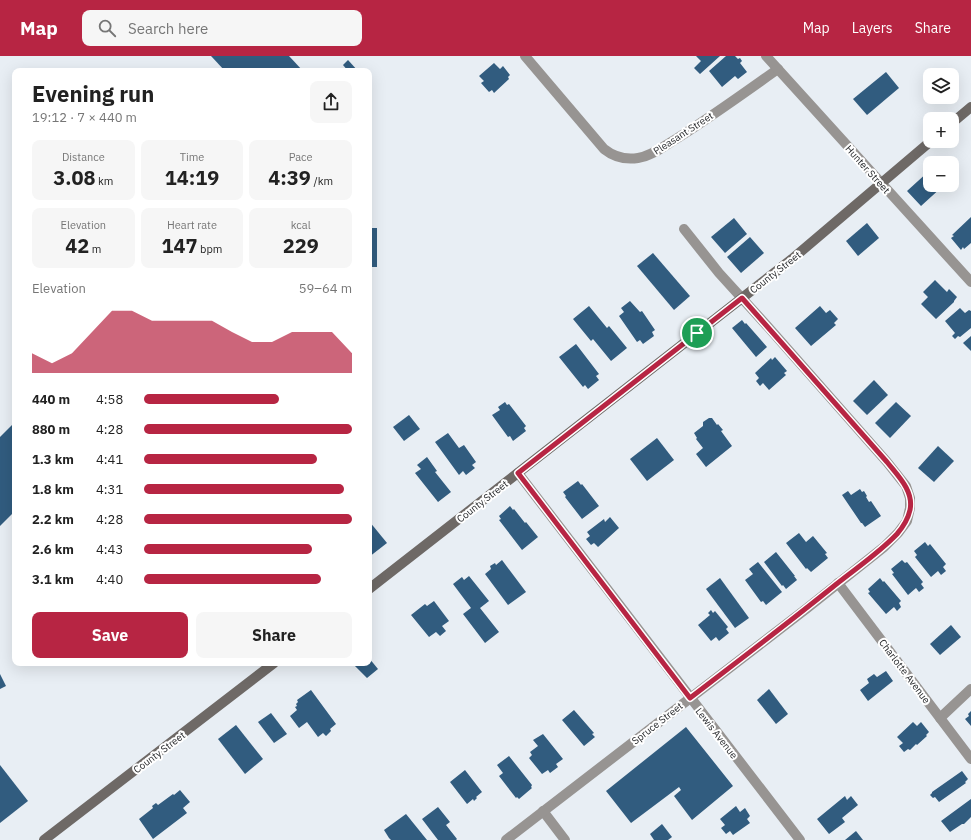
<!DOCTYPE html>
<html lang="en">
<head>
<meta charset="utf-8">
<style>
	body { margin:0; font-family:"IBM Plex Sans",sans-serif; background:#f6f6f6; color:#222; height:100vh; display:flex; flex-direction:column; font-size:15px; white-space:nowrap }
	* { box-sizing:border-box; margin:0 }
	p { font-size:13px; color:#767676 }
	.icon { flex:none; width:22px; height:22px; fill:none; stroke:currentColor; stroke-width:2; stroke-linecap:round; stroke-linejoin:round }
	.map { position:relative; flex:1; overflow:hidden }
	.details { position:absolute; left:12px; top:12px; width:360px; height:598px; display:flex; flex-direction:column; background:#fff; border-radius:8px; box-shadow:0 4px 16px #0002 }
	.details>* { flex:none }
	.fabs { position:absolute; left:923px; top:12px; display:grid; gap:8px }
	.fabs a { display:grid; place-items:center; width:36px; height:36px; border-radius:8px; background:#fff; box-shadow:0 4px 16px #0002; font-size:20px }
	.pin { position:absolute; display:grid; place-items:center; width:34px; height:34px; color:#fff; margin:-17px; border:2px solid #fff; border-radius:50%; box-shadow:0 1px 4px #0007 }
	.round { display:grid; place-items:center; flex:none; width:42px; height:42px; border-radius:8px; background:#f6f6f6 }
	.summary { display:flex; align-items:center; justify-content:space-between; height:68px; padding:0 20px }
	h1 { font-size:22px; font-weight:700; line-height:30px }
	.figures { display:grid; grid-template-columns:repeat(3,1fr); gap:6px; height:68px; padding:4px 20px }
	.figures div { display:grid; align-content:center; border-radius:8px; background:#f6f6f6; text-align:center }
	.figures b { font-size:20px; font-weight:700 }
	.figures small { font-size:11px; font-weight:400 }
	.figures p { font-size:11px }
	.chart { height:112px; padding:8px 20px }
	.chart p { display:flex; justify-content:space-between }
	.chart svg { width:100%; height:72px; margin-top:4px; fill:#b72543; opacity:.7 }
	.cta { display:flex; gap:8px; margin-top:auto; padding:8px 20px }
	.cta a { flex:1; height:46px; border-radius:8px; background:#b72543; color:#fff; font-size:16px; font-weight:700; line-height:46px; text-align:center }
	.cta a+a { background:#f6f6f6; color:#222 }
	ul { padding:0 20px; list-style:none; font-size:13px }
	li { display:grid; grid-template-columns:64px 48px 1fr; align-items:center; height:30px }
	li i { height:10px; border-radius:5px; background:#b72543 }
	header { display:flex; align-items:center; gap:24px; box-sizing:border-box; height:56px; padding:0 20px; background:#b72543; color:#fff }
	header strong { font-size:19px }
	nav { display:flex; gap:22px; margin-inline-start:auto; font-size:14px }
	.search { width:280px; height:36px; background:#f6f6f6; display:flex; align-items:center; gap:10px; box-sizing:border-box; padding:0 14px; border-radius:8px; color:#767676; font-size:15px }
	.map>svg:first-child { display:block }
	.building { fill:#315c7f }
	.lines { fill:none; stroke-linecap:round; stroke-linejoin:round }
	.street { stroke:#979492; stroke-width:10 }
	.secondary { stroke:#6e6966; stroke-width:10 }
	.route-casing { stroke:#fff; stroke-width:8 }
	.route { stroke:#b72543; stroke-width:5 }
	.labels { text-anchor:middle; stroke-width:4; stroke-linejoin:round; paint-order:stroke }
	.street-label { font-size:10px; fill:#25272a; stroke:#fff }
</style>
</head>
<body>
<header>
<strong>Map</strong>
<div class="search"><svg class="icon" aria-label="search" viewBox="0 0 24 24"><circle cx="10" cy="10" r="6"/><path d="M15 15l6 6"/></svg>Search here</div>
<nav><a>Map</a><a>Layers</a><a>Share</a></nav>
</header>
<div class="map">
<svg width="971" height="784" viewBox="0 0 971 784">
	<rect width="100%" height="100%" fill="#e8eef4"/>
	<g class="building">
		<polygon points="211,0 289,0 303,15 225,15"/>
		<polygon points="696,0 720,0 700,18 694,12 701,5"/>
		<polygon points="726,0 735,0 738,3 740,2 742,5 740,7 747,16 738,23 735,20 722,31 709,15"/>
		<polygon points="348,4 358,15 348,15 343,9"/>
		<polygon points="494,7 500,13 503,10 510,19 508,21 509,23 494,37 492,34 489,36 481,27 484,25 479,20"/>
		<polygon points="886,16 899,32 867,59 853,43"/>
		<polygon points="929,115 930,129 942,129 943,130 921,150 907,135"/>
		<polygon points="971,161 971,187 964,193 963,191 961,194 951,182 954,180 952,179"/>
		<polygon points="734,162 747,178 725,197 711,181"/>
		<polygon points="867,167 879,182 858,200 846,185"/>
		<rect x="369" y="172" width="8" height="39"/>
		<polygon points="750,181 764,197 741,217 727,201"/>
		<polygon points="653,197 690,240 674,254 637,210"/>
		<polygon points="935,224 947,236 949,233 957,241 954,245 954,246 936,263 921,248 928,241 923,236"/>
		<polygon points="630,245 640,256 642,255 655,274 652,276 654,280 643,288 640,284 637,286 619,260 624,256 621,252"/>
		<polygon points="589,250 607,272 609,270 627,292 611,305 593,283 591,285 573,263"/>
		<polygon points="820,250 826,257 830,254 838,263 834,267 836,269 811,290 795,272"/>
		<polygon points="960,252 965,257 969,254 971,255 971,272 960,281 958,280 955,283 952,280 955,277 945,265"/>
		<polygon points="742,264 745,268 746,267 767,291 756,301 732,272"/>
		<polygon points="971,280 971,295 963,287"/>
		<polygon points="576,288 599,318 596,320 599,324 588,333 585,329 583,331 559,301"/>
		<polygon points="775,301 787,315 784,317 786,319 769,334 763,327 760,330 756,325 759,322 755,317 771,302 772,304"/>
		<polygon points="874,324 888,339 867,359 853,345"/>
		<polygon points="505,346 507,349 509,348 526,370 524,372 526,375 513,385 510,380 508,381 492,359 500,354 498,351"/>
		<polygon points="896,346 911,360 890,382 875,367"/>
		<polygon points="409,359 420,373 404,385 393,371"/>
		<polygon points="709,362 712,362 717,369 718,368 723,374 721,375 732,390 706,411 696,398 703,392 696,383 697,382 694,377 703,370 703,366"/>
		<polygon points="15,366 15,455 0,470 0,381"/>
		<polygon points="448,377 459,392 464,389 476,406 472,409 475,412 466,419 463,415 459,419 435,386"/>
		<polygon points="657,382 674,404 647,425 630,403"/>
		<polygon points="938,390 954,405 934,426 918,412"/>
		<polygon points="427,401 437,415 435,416 451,436 438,446 415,417 421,413 417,409"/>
		<polygon points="578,425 581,429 582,428 599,450 582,463 565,441 566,440 563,436"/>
		<polygon points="860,433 862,436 864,435 867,440 866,441 869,446 871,445 881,460 865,471 862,467 861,467 842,439 848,435 851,439"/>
		<polygon points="510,450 513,454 514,453 525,467 526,466 538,481 522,494 499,464 501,463 499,460"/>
		<polygon points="610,461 619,472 598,491 594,487 591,489 586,483 590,480 587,476 604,463 605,466"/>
		<polygon points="369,465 387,487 369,501"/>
		<polygon points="799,477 806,486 813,480 827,497 825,498 828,502 811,516 807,512 806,513 786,487"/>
		<polygon points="925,486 928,490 930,488 946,508 943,511 946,515 941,519 938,515 931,521 915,501 917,499 914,495"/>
		<polygon points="776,496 795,520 794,520 797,524 786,533 783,529 782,530 764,506"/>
		<polygon points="502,504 526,536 508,549 485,518 491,513 490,510 495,507 496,509"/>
		<polygon points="902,504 905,507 907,506 923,526 921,528 924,532 919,536 916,532 908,539 892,518 894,517 891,513"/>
		<polygon points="758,506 782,536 766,549 763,545 761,546 745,524 753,518 749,513"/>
		<polygon points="469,520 489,545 480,552 499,576 485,587 463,558 471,552 453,528 462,521 464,524"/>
		<polygon points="720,522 749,562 735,572 706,533"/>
		<polygon points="880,522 883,526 884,525 901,545 899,547 901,551 897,555 894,551 886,558 868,537 870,536 868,533"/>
		<polygon points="434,545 449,565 442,570 446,575 440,580 436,576 429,581 411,559 425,548 427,550"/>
		<polygon points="711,554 713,557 715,555 728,571 726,573 729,577 719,585 716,581 711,585 698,569 710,559 708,557"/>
		<polygon points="951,569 961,581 940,599 930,588"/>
		<polygon points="369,602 378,613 367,622 352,607 369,607"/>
		<polygon points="886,615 893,625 868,645 860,634 869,627 867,623 874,618 877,621"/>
		<polygon points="0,618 6,630 0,633"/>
		<polygon points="769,633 788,658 776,668 757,644"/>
		<polygon points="311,634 336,668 330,673 331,675 326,680 323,677 318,681 307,666 299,672 290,660 297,654 295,651 297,650 296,648 298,646 297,644"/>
		<polygon points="574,654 594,677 592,678 595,681 584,690 562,664"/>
		<polygon points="971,655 971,670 965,663 969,660 968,658"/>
		<polygon points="271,657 287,678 274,687 258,666"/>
		<polygon points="913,666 917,670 921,666 929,676 926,679 927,680 917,689 916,688 910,694 908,693 904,696 899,690 903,687 897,681"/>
		<polygon points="236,669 263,703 245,718 218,683"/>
		<polygon points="686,671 733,730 692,764 674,740 681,734 679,731 631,767 606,735"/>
		<polygon points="543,678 563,703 556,708 558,711 550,717 548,714 542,718 529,702 532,699 530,696 538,690 533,684"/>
		<polygon points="509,700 532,729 531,731 532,732 519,743 517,741 516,742 499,720 503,717 497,709"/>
		<polygon points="0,709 28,745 0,767"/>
		<polygon points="465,714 482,736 476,741 477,742 474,745 473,743 467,748 450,726"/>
		<polygon points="962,715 968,723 965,726 966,727 939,746 935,741 933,742 930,739 932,737 932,736"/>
		<polygon points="180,734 190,746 183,752 187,757 153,783 139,763 153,752 152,750 156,747 158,749 173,738 174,739"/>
		<polygon points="845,740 847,744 851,740 858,749 842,762 845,766 829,778 817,763"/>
		<polygon points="971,743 971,761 964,768 962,768 950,776 941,765"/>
		<polygon points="736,750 740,756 745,752 750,760 747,763 750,767 733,779 730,775 726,778 721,772 725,769 720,763"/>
		<polygon points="438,751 450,766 446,769 457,783 456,784 438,784 422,763"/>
		<polygon points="406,758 427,784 391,784 389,782 384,774"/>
		<polygon points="662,768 672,781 668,784 654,784 650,778"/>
		<polygon points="856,775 863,784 845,784"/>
	</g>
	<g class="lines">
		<g class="street">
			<path d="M525,0L604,93C614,101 625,104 638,102C652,100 664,90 676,83C711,61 744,37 778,13"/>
			<polyline points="766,0 971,226"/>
			<polyline points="518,417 800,784"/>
			<polyline points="838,527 971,703"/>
			<polyline points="940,662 971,633"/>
			<polyline points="543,755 565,784"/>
			<polyline points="506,784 806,553 884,491 898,477 907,465 910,452 910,442 906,430 887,406 769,272 719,217 684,173"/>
		</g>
		<g class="secondary">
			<polyline points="952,67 971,51"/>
			<polyline points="369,533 792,203 931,85"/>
			<polyline points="44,784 274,607"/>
		</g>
	</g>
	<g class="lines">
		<defs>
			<path id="route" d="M742,242L887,406C898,420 914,435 910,454C908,463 903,471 897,478C879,497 855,513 834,530C787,568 738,605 690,642L518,417Z"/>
		</defs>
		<use href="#route" class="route-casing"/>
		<use href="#route" class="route"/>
	</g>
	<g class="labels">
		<g class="street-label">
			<text transform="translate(683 77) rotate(-33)" y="4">Pleasant Street</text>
			<text transform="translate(868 113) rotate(48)" y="4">Hunter Street</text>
			<text transform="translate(775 216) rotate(-38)" y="4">County Street</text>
			<text transform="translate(482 445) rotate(-38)" y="4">County Street</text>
			<text transform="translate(905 615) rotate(53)" y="4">Charlotte Avenue</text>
			<text transform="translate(657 667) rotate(-38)" y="4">Spruce Street</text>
			<text transform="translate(717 677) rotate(52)" y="4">Lewis Avenue</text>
			<text transform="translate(159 696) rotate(-37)" y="4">County Street</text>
		</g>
	</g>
</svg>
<div class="fabs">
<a><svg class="icon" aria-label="layers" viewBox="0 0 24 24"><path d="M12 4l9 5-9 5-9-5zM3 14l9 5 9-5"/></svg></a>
<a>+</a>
<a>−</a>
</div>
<div class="pin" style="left:697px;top:277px;background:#1e9e55"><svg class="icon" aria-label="arrive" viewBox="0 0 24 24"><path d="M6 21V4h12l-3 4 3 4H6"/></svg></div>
<section class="details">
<div class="summary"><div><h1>Evening run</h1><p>19:12 · 7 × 440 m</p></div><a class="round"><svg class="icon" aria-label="share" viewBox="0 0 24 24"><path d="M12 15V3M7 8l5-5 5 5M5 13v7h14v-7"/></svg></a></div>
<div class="figures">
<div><p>Distance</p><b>3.08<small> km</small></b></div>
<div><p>Time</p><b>14:19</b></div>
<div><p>Pace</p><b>4:39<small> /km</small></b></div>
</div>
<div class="figures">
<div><p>Elevation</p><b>42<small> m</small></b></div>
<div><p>Heart rate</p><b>147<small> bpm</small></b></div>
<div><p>kcal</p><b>229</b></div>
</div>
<div class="chart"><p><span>Elevation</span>59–64 m</p>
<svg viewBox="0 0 160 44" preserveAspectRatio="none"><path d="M0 44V32L10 38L20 32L30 19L40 6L50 6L60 12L70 12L80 12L90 12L100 19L110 25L120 25L130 19L140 19L150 19L160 32V44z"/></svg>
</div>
<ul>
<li><b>440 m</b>4:58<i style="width:65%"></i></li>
<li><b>880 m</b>4:28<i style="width:100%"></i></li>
<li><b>1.3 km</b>4:41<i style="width:83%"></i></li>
<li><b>1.8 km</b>4:31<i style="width:96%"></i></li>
<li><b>2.2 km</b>4:28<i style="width:100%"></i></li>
<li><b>2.6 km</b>4:43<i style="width:81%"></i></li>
<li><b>3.1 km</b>4:40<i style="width:85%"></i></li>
</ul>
<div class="cta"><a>Save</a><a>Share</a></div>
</section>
</div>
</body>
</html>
